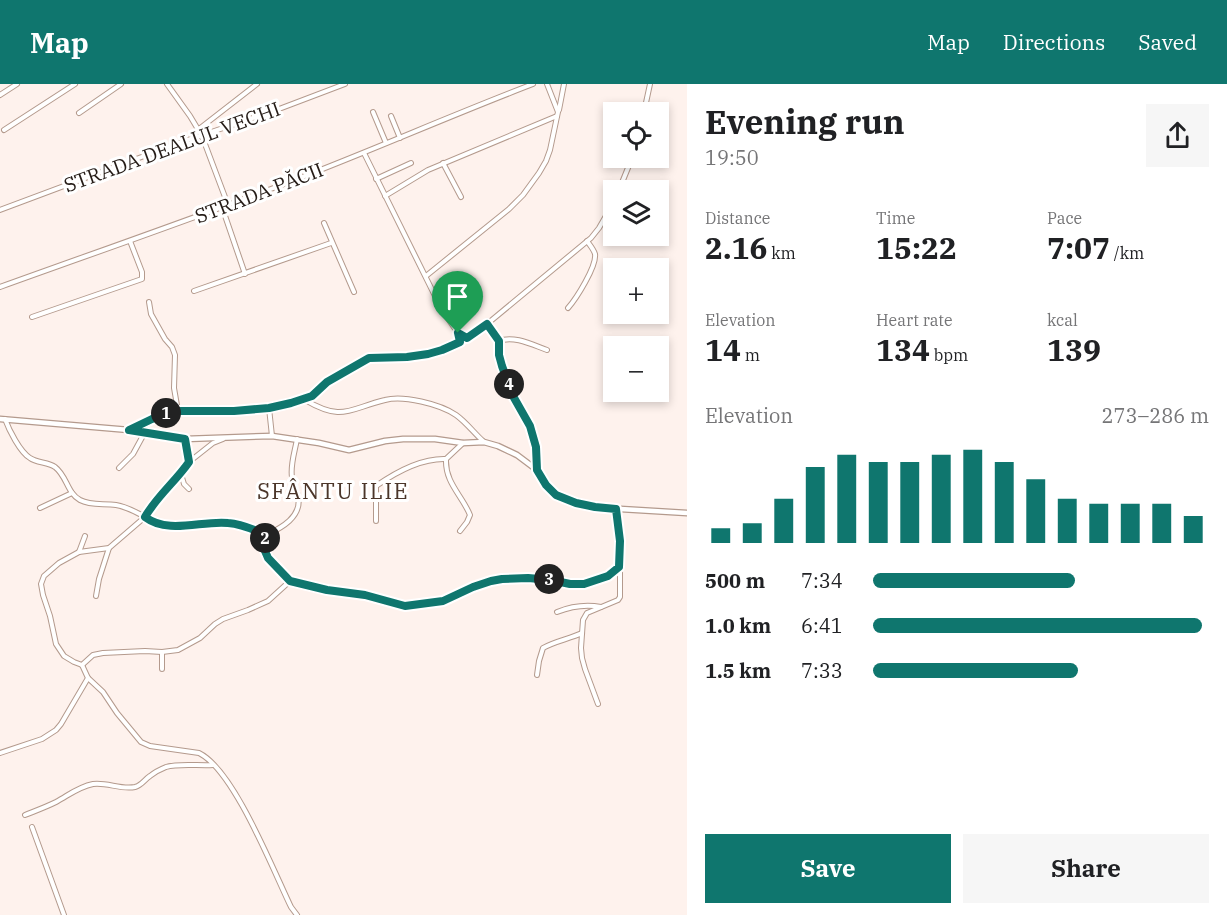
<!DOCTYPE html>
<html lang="en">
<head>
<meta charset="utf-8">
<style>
	body { margin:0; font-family:"IBM Plex Serif",serif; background:#f6f6f6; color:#202124; height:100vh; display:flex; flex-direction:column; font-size:22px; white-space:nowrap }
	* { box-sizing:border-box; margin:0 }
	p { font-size:20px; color:#757577 }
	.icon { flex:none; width:33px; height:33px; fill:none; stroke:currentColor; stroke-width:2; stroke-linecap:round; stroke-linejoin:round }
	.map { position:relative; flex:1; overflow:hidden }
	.side { display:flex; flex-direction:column; background:#fff; width:540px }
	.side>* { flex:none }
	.tools { position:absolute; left:603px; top:18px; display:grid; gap:12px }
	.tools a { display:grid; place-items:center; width:66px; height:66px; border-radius:0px; background:#fff; box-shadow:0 3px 9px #0003; font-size:30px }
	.pin { position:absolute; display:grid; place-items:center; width:51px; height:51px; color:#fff; margin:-62px -26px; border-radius:50% 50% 50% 0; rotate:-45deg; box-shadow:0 0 6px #0007 }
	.pin .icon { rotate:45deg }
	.km { position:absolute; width:30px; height:30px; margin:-15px; border-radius:50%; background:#222; color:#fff; font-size:16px; line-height:30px; text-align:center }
	.round { display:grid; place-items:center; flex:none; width:63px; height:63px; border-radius:0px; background:#f6f6f6 }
	.overview { display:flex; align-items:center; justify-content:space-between; height:102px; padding:0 18px }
	h1 { font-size:33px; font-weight:700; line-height:45px }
	.metrics { display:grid; grid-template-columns:repeat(3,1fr); gap:9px; height:102px; padding:6px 18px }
	.metrics div { display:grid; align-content:center }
	.metrics b { font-size:30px; font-weight:700 }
	.metrics small { font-size:16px; font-weight:400 }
	.metrics p { font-size:16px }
	.chart { height:168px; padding:12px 18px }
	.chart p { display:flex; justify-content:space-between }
	.chart svg { width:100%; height:108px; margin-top:6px; stroke:#0f766e; stroke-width:6 }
	.cta { display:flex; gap:12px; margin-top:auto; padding:12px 18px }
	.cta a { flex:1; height:69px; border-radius:0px; background:#0f766e; color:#fff; font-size:24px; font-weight:700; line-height:69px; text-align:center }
	.cta a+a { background:#f6f6f6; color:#202124 }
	ul { padding:0 18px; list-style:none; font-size:20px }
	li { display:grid; grid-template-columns:96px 72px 1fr; align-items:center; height:45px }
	li i { height:15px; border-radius:8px; background:#0f766e }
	header { display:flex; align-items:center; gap:36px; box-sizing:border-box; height:84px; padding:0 30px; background:#0f766e; color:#fff }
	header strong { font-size:28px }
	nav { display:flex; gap:33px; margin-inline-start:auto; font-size:21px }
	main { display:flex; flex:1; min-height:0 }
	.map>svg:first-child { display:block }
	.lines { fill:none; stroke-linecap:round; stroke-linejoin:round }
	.minor-casing { stroke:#b49a8d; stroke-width:6 }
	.tertiary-casing { stroke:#b49a8d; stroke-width:7 }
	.minor { stroke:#fff; stroke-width:4 }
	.tertiary { stroke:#fff; stroke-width:4.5 }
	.route-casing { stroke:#fff; stroke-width:12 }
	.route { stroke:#0f766e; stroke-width:8 }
	.labels { text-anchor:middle; stroke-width:6; stroke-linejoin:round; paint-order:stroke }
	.street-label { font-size:20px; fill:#251c17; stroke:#fff }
	.quarter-label { font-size:22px; letter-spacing:1.5px; fill:#4b362a; stroke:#fff }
</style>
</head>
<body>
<header>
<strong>Map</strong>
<nav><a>Map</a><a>Directions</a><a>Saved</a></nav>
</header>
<main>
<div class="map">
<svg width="687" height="831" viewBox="0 0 687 831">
	<rect width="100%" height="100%" fill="#fef2ed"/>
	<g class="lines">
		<defs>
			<g id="minor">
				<polyline points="167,0 190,32 202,52 228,121"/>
				<polyline points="0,11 17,0"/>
				<polyline points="559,26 564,0"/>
				<polyline points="373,28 386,59"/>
				<polyline points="644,28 650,0"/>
				<polyline points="79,29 121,0"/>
				<polyline points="391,32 400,54"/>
				<polyline points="199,45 257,0"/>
				<polyline points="4,46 75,0"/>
				<polyline points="364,69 442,226 458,249 467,254"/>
				<polyline points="443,79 461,113"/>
				<polyline points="376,95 411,79"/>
				<polyline points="619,106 632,74"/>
				<polyline points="385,112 428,86 557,32"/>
				<polyline points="222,123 245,190"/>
				<polyline points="0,126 179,59 279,25 345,0"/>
				<polyline points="324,139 354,208"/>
				<polyline points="426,192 509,125 523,111 539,89 546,77 550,66 558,28 547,0"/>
				<path d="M0,203C97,168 195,134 292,97C373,66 452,31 533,0"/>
				<polyline points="194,207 331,159"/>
				<polyline points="149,218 151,230 165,255 172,263 175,271 174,304 178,327"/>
				<path d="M568,224C576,215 597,182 595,170C594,166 590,161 587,157"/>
				<polyline points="32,233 142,195 142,188 130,157"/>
				<polyline points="487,240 499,256"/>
				<path d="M499,257C495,302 540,338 537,386"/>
				<path d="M499,257C514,251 533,261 547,266"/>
				<path d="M305,316C343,338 348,325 385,316C403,311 440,320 456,331C466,338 474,349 483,357"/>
				<polyline points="269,324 272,352"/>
				<path d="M5,335C9,346 20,368 30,374C37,379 48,378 55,383C67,392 67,409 80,416C91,422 104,419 116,421C135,424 148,438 167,441C184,444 200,438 217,438C233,438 247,444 262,449L265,452C281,444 303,433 298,411C296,405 292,400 292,393C290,381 295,367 297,355"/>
				<polyline points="129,346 152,335 167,329 178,327 234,327 269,324 291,319 312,312 327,298 369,274 407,273 442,266 460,258 481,245 591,154 599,144 614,118"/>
				<polyline points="185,355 189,378"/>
				<polyline points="119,384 133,370 145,348"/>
				<polyline points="181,390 184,400 189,405"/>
				<polyline points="40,424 72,409"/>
				<path d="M376,437V402C396,388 421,374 446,375"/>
				<path d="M460,447L467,438L470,431C462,411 445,399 446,375L463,359"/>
				<polyline points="265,452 265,467 268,474 290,497 327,506 365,511 396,521 406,522 443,517 473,503 491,497 502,495 537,495 551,496 570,499 584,500 608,492 619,483"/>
				<polyline points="79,468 85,452"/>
				<polyline points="96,512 99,495 109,464"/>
				<path d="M557,528C572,522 585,520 601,523"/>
				<polyline points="82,581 74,578 64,572 56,560 50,532 43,511 41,500 44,492 59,479 79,468 109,464 145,433 163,408 181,389 189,378 213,359 223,355"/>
				<polyline points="82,581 93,571 103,569 145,567 162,568 178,566 200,554 215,540 223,535 248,526 268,517 290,497"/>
				<polyline points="162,585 162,568"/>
				<path d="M537,591L539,577L543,564C555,557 569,555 582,549"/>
				<path d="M88,594L103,608L117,629L141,658L150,662L199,669C234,686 273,786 291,823L297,831"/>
				<polyline points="598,620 585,585 582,574 581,564 583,536 587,529 618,516 620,513 620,457 616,425"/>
				<polyline points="0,669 42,655 56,646 61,640 88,594 82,581"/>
				<path d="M25,731C35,727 46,723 56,718C69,711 78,703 93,700C107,698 121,706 135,703C142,701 144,696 150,692C155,688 161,685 166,683C179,679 199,682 213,681"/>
				<polyline points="32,743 64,831"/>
			</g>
			<polyline id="tertiary" points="0,335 129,346 185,355 272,352 319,359 349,366 385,357 403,355 435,355 463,359 484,358 498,362 517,371 537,386 550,406 564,415 576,419 604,424 687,429"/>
		</defs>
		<use href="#minor" class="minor-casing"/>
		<use href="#tertiary" class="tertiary-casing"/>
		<use href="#minor" class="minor"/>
		<use href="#tertiary" class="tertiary"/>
	</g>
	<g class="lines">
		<defs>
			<path id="route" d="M487,240L499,257V271L502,282L513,312L530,342L536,363L537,386L546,401L556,411L576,419L595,423L616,425L620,457L619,483L608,492L584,500H570L551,496L528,494L502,495L491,497L473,503L443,517L405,522L365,511L327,506L290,497L268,474L265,467V452L264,450C253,445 240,440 228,439C202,436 169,451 145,433C157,412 176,397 189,378L185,355L129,346L152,335L167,329L178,327H234L269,324L291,319L312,312L327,298L369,274L407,273L428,270L442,266L460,258L458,249L467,254Z"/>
		</defs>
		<use href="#route" class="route-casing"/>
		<use href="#route" class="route"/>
	</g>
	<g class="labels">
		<g class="street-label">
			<text transform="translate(172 63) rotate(-20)" y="7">STRADA DEALUL VECHI</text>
			<text transform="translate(259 109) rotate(-21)" y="7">STRADA PĂCII</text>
		</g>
		<g class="quarter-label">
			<text x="333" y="415">SFÂNTU ILIE</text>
		</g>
	</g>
</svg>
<div class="tools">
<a><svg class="icon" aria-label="locate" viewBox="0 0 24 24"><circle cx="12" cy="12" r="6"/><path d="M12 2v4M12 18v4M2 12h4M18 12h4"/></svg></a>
<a><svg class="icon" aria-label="layers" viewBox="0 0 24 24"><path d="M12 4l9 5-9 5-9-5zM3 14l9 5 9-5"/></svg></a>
<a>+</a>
<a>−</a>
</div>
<div class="pin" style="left:458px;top:249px;background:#1e9e55"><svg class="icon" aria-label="arrive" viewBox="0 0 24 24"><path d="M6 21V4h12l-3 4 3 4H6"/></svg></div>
<b class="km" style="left:166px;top:329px">1</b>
<b class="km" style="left:265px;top:454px">2</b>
<b class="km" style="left:549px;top:495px">3</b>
<b class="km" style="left:509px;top:300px">4</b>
</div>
<section class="side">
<div class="overview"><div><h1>Evening run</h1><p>19:50</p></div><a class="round"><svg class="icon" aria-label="share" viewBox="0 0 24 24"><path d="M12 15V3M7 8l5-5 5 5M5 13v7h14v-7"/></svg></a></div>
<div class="metrics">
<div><p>Distance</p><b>2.16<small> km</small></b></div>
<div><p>Time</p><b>15:22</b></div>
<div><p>Pace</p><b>7:07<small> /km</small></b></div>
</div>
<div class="metrics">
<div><p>Elevation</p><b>14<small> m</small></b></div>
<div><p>Heart rate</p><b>134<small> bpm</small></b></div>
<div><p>kcal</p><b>139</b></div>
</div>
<div class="chart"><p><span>Elevation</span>273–286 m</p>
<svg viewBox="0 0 160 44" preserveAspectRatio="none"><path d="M5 44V38M15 44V36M25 44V26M35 44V13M45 44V8M55 44V11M65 44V11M75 44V8M85 44V6M95 44V11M105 44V18M115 44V26M125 44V28M135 44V28M145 44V28M155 44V33"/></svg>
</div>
<ul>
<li><b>500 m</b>7:34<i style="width:60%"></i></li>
<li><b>1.0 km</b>6:41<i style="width:98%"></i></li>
<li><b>1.5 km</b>7:33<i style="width:61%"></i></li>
</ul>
<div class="cta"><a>Save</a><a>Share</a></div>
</section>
</main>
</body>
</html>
